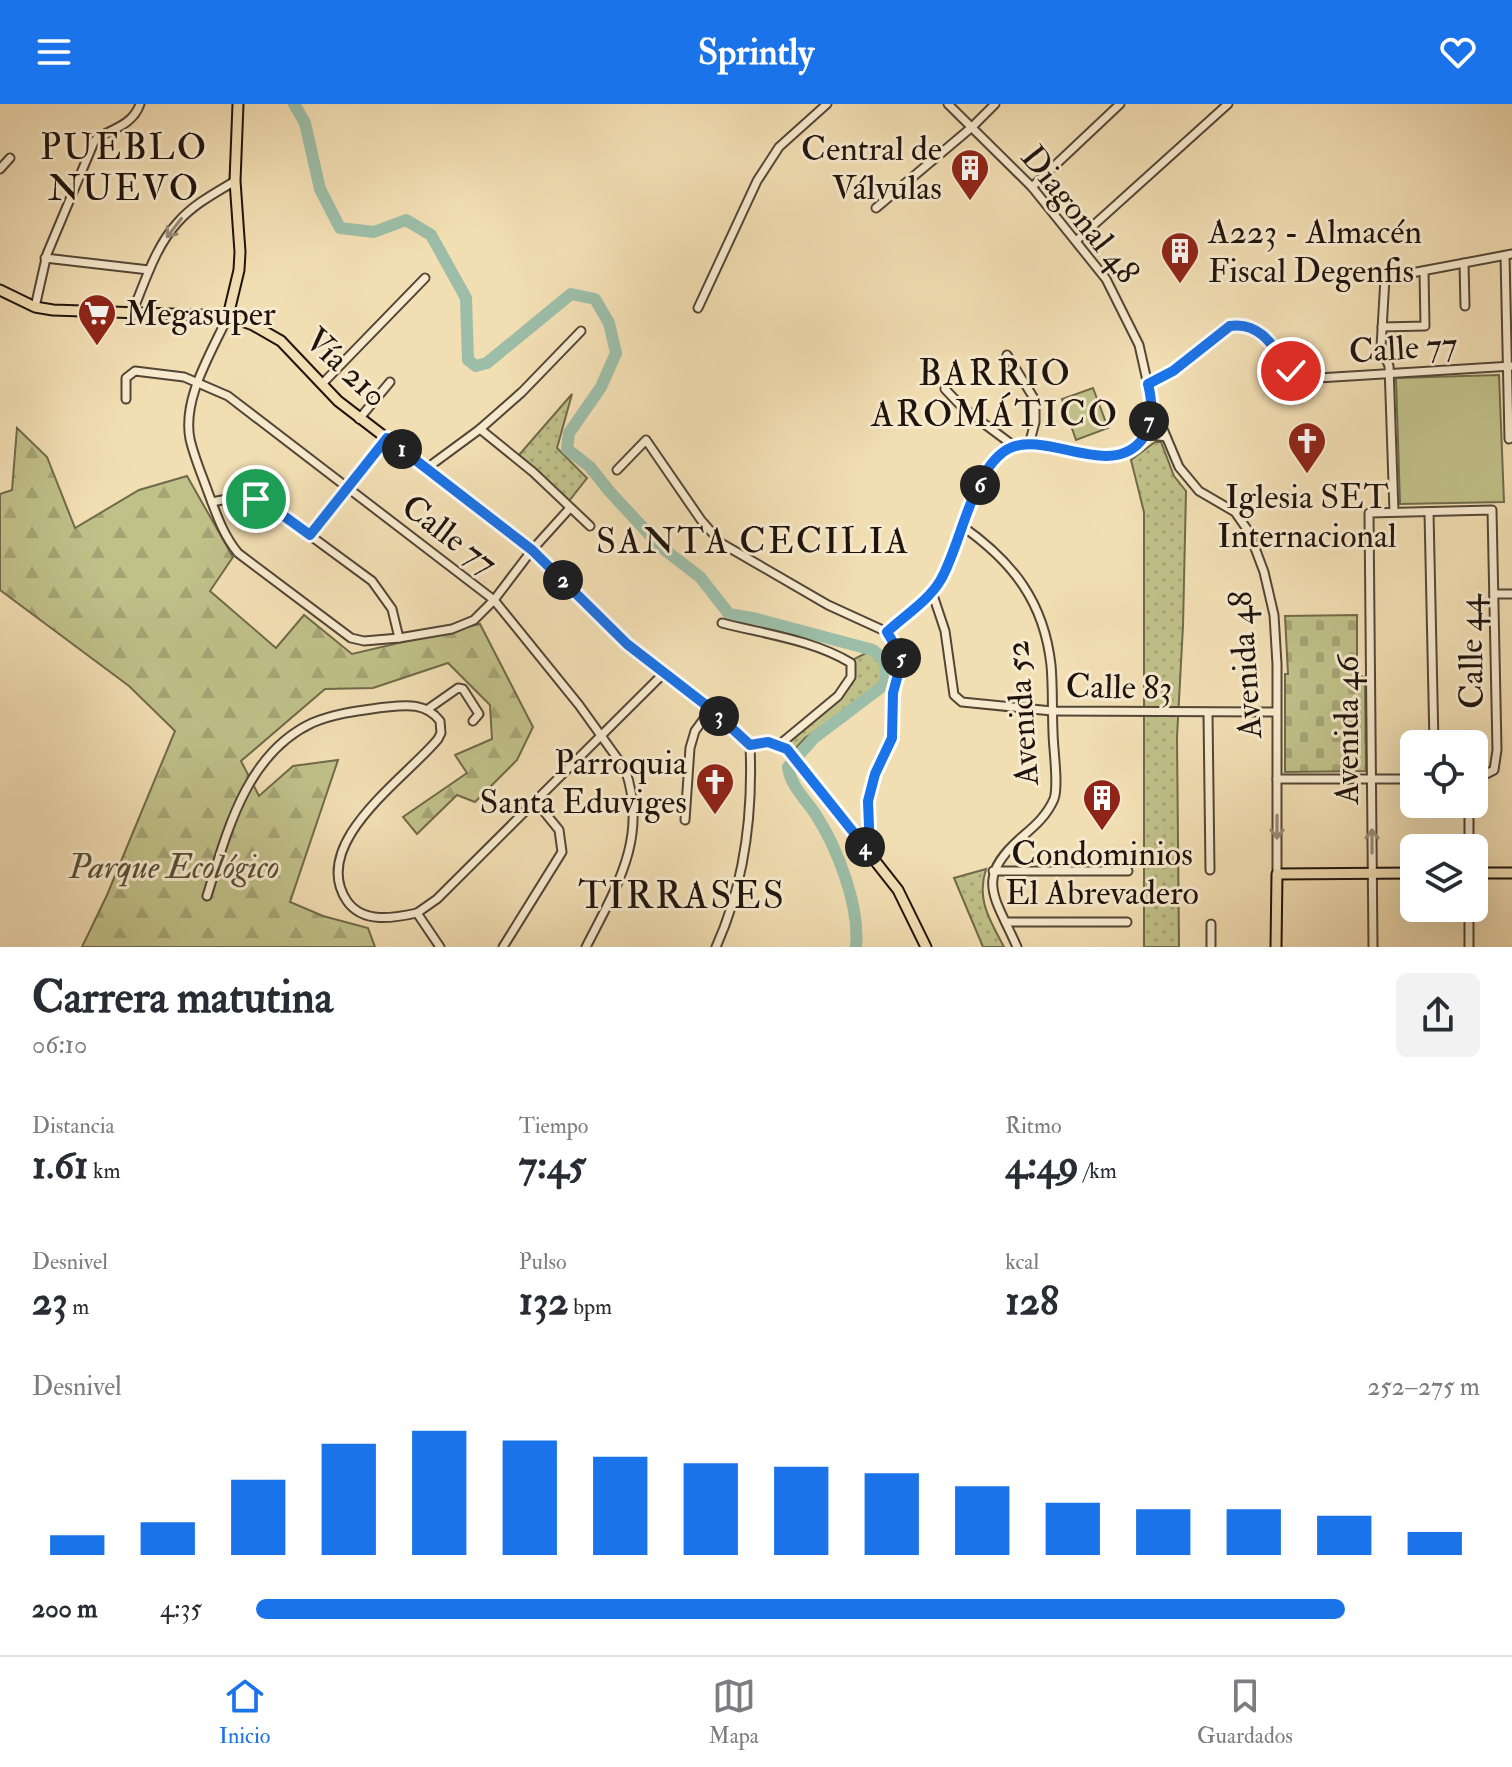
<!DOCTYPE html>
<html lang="es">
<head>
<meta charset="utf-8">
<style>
	body { margin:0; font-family:"IM FELL Double Pica",serif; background:#f2f2f3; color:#2b2b33; height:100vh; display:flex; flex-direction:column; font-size:30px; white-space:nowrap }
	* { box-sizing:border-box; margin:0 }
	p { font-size:26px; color:#7c7c81 }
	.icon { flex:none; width:44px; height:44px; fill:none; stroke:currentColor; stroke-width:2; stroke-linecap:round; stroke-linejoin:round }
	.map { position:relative; height:843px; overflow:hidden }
	.details { display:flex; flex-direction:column; background:#fff; flex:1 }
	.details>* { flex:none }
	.buttons { position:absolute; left:1400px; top:626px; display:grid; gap:16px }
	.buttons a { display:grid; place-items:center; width:88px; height:88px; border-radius:12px; background:#fff; box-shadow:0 8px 32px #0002; font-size:40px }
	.pin { position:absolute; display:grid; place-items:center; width:68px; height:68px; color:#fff; margin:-34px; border:4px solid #fff; border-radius:50%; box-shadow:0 2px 8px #0007 }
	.km { position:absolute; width:40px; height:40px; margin:-20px; border-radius:50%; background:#222; color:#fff; font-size:22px; line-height:40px; text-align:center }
	.round { display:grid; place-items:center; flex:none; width:84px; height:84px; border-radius:12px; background:#f2f2f3 }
	.headline { display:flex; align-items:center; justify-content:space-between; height:136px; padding:0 32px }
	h1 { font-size:44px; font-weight:700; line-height:60px }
	.figures { display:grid; grid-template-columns:repeat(3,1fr); gap:12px; height:136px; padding:8px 32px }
	.figures div { display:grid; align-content:center }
	.figures b { font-size:40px; font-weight:700 }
	.figures small { font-size:22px; font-weight:400 }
	.figures p { font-size:22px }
	.chart { height:224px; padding:16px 32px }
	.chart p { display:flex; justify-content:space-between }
	.chart svg { width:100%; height:144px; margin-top:8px; stroke:#1a73e8; stroke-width:6 }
	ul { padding:0 32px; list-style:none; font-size:26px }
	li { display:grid; grid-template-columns:128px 96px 1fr; align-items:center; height:60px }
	li i { height:20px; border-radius:10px; background:#1a73e8 }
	header { display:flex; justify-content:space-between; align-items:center; height:104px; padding:0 32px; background:#1a73e8; color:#fff; font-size:36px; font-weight:700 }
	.tabs { display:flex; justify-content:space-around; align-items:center; height:112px; border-top:2px solid #e1e1e2; background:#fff; font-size:22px; color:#7c7c81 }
	.tabs a { display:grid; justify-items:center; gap:4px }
	.tabs .active { color:#1a73e8 }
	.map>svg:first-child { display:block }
	.green { fill:url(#green-dots); stroke:#6f6a4b; stroke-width:2 }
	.forest { fill:url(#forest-firs); stroke:#6f6a4b; stroke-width:2 }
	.cemetery { fill:url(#cemetery-stones); stroke:#6f6a4b; stroke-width:2 }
	.pitch { fill:#c0c089; stroke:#6f6a4b; stroke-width:2 }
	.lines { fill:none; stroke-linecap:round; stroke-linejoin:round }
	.river { stroke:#9cbda7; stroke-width:12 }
	.minor-casing { stroke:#534636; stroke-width:11 }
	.major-casing { stroke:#1e140d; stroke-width:13 }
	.minor { stroke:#f7eace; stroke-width:7 }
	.major { stroke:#f2deb3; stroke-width:9 }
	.oneway { stroke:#958a77 }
	.route-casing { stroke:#fff; stroke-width:16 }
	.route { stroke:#1a73e8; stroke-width:10 }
	.labels { text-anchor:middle; stroke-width:6; stroke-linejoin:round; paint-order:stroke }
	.poi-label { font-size:34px; fill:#1e140d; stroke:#f7eace; text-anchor:end }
	.street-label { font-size:34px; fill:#1e140d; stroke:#f7eace }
	.park-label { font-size:34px; font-style:italic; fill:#575038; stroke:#f7eace }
	.neighbourhood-label { font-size:36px; letter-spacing:2px; fill:#1e140d; stroke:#f7eace }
	.quarter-label { font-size:38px; letter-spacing:2px; fill:#1e140d; stroke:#f7eace }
</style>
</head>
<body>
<header><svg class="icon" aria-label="menu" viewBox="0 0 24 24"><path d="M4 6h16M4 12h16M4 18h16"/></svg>Sprintly<svg class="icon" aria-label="heart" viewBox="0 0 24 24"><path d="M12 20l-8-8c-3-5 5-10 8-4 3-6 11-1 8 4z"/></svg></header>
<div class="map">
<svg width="1512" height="843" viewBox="0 0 1512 843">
	<defs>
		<pattern id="green-dots" width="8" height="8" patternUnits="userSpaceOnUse" patternTransform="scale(2)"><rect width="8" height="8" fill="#c0c089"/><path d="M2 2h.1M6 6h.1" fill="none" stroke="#a5a475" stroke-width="1.8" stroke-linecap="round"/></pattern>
		<pattern id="forest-firs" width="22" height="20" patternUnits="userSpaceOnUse" patternTransform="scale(2)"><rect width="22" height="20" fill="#c0c089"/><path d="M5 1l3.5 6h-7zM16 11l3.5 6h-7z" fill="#a5a475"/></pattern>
		<pattern id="cemetery-stones" width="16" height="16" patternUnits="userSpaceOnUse" patternTransform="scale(2)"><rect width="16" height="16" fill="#c0c089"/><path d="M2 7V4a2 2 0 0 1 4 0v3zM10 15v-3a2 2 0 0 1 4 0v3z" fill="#a5a475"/></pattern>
	</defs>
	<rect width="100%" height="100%" fill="#f2deb3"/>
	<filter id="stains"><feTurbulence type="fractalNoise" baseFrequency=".0025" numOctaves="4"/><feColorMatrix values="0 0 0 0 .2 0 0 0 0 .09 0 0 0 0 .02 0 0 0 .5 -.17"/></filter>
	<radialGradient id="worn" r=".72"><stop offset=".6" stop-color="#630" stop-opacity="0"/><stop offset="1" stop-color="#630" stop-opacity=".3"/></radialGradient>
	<g class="green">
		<polygon points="572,290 557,344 587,374 569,397 519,351"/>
		<polygon points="1155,338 1161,338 1174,372 1186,387 1183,522 1177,633 1179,843 1144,843 1144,408 1131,356"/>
		<path d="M870,547C883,559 886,565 881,583L805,634L795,645L786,637C813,615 853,594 852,556Z"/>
		<path d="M986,765C976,796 990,816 1004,843H983L954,774Z"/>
	</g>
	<polygon class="forest" points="17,324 47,353 75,424 139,386 187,372 233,453 210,487 276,544 304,511 352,550 480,520 533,623 517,656 475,698 457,691 417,730 403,713 467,669 455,651 492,635 490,601 448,559 373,584 325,585 241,657 259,692 293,662 338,656 290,798 323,812 368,824 375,843 82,843 107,791 175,627 129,582 0,486 0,390 12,386"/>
	<polygon class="cemetery" points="1357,511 1357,572 1365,573 1366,667 1285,668 1285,570 1288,570 1285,512"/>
	<g class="pitch">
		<polygon points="1499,271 1504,398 1400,400 1396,274"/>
		<polygon points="1093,284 1108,324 1076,336 1062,295"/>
	</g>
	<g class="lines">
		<path class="river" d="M294,0L305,19L320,85L340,124L374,128L406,116L431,131L466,194L468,256L476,262L487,259L571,190L595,195L609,219L616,249L601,283L569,329L567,345L590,363L610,388L661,443L700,473L729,510L757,515L873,546C887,557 888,564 884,581L814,634L788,663C791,683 805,694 816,711C838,745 860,803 856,843"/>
		<defs>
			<g id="minor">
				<polyline points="948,0 1032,83 1106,175 1139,241 1152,299 1179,363 1199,387 1235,408 1249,428 1264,468 1274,511 1277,560 1277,770"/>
				<polyline points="0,65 10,54"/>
				<polyline points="1032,83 1120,0"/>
				<polyline points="876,104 972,23 995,0"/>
				<polyline points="1076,137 1228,0"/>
				<polyline points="1505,152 1509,335"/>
				<polyline points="45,154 149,166"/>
				<polyline points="1464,159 1465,202"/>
				<path d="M35,203L47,150L94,38L97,34C115,24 133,20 140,0"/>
				<polyline points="698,204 757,77 779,43 827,0"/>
				<path d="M132,209C145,178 155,143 178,118C194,100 215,89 235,77"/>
				<path d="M228,212C212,248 182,294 190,335C194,353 202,371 208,388C216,409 223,431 238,449L351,534L364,537L399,534L452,525L474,516L494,496L532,446L570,404"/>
				<polyline points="1382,223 1425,222 1424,167"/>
				<polyline points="1007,251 1035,296 1035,318 1029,341"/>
				<polyline points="322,280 425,174"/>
				<path d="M1148,280L1173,267L1230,222C1268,215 1276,257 1302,275L1512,262"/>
				<polyline points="945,285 963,304 1014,342"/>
				<path d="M126,295V274L135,267L184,273L228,292L494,496L579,601L625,665C649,733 616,784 586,843"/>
				<polyline points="1152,301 1146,330 1166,333"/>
				<polyline points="359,315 390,278"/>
				<polyline points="480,325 533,368 590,422"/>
				<polyline points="427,364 480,325 522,288 581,227"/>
				<polyline points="617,366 646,336 701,416 721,439 828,501 887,528"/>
				<polyline points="212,398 237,393 266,399 372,477 392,505 399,534"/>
				<polyline points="1394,408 1389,262 1381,243 1385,174 1512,150"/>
				<polyline points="1429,408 1434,640"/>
				<path d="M962,422C1013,458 1044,498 1051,561C1053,583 1052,606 1053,628C1053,644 1059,681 1054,695C1047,711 1036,721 1023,732C973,775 995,792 1017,843"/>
				<polyline points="310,431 387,334"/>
				<polyline points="932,488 945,527 954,591 962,598 1052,607 1276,608"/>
				<polyline points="1494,490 1512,490"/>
				<path d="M722,519C765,530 813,536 851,559V573L838,592L779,641"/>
				<path d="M887,528C903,512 928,497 940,477C962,442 971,364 1010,344C1019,339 1029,341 1040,343C1063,346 1109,359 1130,347C1141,340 1150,325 1159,315"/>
				<polyline points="428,605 458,584 463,585 479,610 473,617"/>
				<polyline points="1208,609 1210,766"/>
				<polyline points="1277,675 1414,675"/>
				<polyline points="685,716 690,644 695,627 711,605"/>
				<polyline points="1469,744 1469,700"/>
				<polyline points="870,748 868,697 875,670 892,634 893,589 901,559 899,548 887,528"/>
				<polyline points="993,767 1128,767"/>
				<path d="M207,792C227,728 246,650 312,619C333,610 356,607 378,604C401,602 424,596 440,617L441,629L438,635C407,673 308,739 347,797C363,820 394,814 417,809L440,843"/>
				<polyline points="1469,804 1469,843"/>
				<polyline points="417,809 437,795 664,569"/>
				<polyline points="1006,818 1127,818"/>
				<polyline points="503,843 562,748 559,726 537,699"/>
				<path d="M716,843C744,781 753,709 750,641"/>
				<polyline points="1211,843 1211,820"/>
				<polyline points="1373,843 1369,409 1492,406 1497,646 1494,666 1474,676"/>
			</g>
			<g id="major">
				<polyline points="0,186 35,203 53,206 228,212 253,221 281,237 338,297 532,446 627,540 711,605 750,641 768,638 787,645 898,786 926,843"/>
				<polyline points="228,212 239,166 240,148 235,77 238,0"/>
				<polyline points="1474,769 1512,769"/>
				<polyline points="1276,843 1277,770 1414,769"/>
			</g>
		</defs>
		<use href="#minor" class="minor-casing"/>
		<use href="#major" class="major-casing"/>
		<use href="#minor" class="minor"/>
		<use href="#major" class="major"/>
	</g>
	<defs><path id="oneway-shaft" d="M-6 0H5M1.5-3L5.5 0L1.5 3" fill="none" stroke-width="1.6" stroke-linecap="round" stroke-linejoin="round" transform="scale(2)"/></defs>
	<g class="oneway">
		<use href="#oneway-shaft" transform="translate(174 124) rotate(128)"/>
		<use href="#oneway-shaft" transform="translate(1277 723) rotate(90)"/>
		<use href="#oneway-shaft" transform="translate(1372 737) rotate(-90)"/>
	</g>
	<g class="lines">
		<defs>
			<path id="route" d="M256,395L266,399L310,431L387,334L532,446L627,540L711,605L750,641L768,638L787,645L870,749L868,697L875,670L892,634L893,589L901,559L899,548L887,528C904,512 928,497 940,477C961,443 972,362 1010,344C1046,327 1108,374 1140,338C1154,322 1153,300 1148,280L1173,267L1230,222C1261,217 1275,245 1291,267"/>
		</defs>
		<use href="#route" class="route-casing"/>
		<use href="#route" class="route"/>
	</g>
	<defs>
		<symbol id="building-pin" viewBox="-11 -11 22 30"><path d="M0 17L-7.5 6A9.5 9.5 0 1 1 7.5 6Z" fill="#8f2418" stroke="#f7eace"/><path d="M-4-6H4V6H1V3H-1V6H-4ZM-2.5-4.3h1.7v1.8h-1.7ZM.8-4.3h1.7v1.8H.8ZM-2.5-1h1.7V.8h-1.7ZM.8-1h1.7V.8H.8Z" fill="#fff"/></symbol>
		<symbol id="supermarket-pin" viewBox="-11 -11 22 30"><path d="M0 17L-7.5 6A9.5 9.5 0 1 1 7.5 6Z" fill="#8f2418" stroke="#f7eace"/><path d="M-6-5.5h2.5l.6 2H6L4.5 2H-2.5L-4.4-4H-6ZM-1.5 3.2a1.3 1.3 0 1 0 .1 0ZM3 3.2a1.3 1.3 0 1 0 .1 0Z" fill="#fff"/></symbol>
		<symbol id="church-pin" viewBox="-11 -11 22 30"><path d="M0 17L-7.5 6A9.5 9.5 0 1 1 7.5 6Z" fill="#8f2418" stroke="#f7eace"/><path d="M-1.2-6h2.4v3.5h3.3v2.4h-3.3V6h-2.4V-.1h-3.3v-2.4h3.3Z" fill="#fff"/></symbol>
	</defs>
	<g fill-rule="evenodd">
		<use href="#building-pin" x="948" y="42" width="44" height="60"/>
		<use href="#building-pin" x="1158" y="125" width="44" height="60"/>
		<use href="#supermarket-pin" x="75" y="187" width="44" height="60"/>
		<use href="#church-pin" x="1285" y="315" width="44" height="60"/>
		<use href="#church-pin" x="693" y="656" width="44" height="60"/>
		<use href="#building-pin" x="1080" y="672" width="44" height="60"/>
	</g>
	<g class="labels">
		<g class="poi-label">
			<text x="942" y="56">Central de<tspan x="942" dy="39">Válvulas</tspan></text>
			<text x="1208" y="139" text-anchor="start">A223 - Almacén<tspan x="1208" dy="39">Fiscal Degenfis</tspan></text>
			<text x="125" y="221" text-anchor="start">Megasuper</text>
			<text x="1307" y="404" text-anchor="middle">Iglesia SET<tspan x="1307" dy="39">Internacional</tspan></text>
			<text x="687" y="670">Parroquia<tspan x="687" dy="39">Santa Eduviges</tspan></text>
			<text x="1102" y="761" text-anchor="middle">Condominios<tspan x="1102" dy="39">El Abrevadero</tspan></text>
		</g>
		<g class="street-label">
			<text transform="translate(1081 110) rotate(51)" y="12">Diagonal 48</text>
			<text transform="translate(1403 243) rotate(-4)" y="12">Calle 77</text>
			<text transform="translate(347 263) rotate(43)" y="12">Vía 210</text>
			<text transform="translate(450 430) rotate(37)" y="12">Calle 77</text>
			<text transform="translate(1470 548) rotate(-91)" y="12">Calle 44</text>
			<text transform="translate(1244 561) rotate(-94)" y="12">Avenida 48</text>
			<text transform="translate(1119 582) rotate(1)" y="12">Calle 83</text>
			<text transform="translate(1021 609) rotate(-94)" y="12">Avenida 52</text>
			<text transform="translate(1346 626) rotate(-90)" y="12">Avenida 46</text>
		</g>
		<g class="park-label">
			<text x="174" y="774">Parque Ecológico</text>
		</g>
		<g class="neighbourhood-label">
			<text x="124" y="55">PUEBLO<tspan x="124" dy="41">NUEVO</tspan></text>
			<text x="995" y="281">BARRIO<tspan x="995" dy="41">AROMÁTICO</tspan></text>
			<text x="753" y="449">SANTA CECILIA</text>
		</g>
		<g class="quarter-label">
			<text x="682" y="804">TIRRASES</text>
		</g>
	</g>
	<rect width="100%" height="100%" filter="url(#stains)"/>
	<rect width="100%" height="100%" fill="url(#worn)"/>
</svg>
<div class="buttons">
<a><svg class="icon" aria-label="locate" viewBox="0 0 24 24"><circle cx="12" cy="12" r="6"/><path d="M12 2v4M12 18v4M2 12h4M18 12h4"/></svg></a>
<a><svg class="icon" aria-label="layers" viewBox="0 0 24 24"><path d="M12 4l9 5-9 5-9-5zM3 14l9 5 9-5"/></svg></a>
</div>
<div class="pin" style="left:256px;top:395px;background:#1e9e55"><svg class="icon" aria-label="arrive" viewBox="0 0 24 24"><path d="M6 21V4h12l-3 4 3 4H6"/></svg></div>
<div class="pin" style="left:1291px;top:267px;background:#d93025"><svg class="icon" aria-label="check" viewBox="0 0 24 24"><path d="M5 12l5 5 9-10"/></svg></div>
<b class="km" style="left:402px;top:345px">1</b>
<b class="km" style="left:563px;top:476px">2</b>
<b class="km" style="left:719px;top:612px">3</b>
<b class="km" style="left:865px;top:743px">4</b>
<b class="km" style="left:901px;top:554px">5</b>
<b class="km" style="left:980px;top:381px">6</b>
<b class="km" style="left:1149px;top:317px">7</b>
</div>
<section class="details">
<div class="headline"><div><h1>Carrera matutina</h1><p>06:10</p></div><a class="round"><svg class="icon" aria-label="share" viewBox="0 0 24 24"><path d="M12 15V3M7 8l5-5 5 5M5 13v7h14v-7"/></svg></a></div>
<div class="figures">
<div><p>Distancia</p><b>1.61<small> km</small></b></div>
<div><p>Tiempo</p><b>7:45</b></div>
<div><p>Ritmo</p><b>4:49<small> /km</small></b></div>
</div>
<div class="figures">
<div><p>Desnivel</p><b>23<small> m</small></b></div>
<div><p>Pulso</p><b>132<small> bpm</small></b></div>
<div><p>kcal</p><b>128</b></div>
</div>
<div class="chart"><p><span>Desnivel</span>252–275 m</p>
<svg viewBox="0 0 160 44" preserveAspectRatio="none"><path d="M5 44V38M15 44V34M25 44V21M35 44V10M45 44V6M55 44V9M65 44V14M75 44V16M85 44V17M95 44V19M105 44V23M115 44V28M125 44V30M135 44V30M145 44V32M155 44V37"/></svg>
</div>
<ul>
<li><b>200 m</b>4:35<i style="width:89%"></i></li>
</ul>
</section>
<nav class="tabs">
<a class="active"><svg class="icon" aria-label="home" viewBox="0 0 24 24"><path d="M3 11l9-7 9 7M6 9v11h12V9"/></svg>Inicio</a>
<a><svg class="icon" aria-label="map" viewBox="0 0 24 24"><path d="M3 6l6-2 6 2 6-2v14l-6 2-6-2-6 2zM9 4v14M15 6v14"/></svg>Mapa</a>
<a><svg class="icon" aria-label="saved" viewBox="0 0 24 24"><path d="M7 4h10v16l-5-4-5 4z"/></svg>Guardados</a>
</nav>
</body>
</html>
